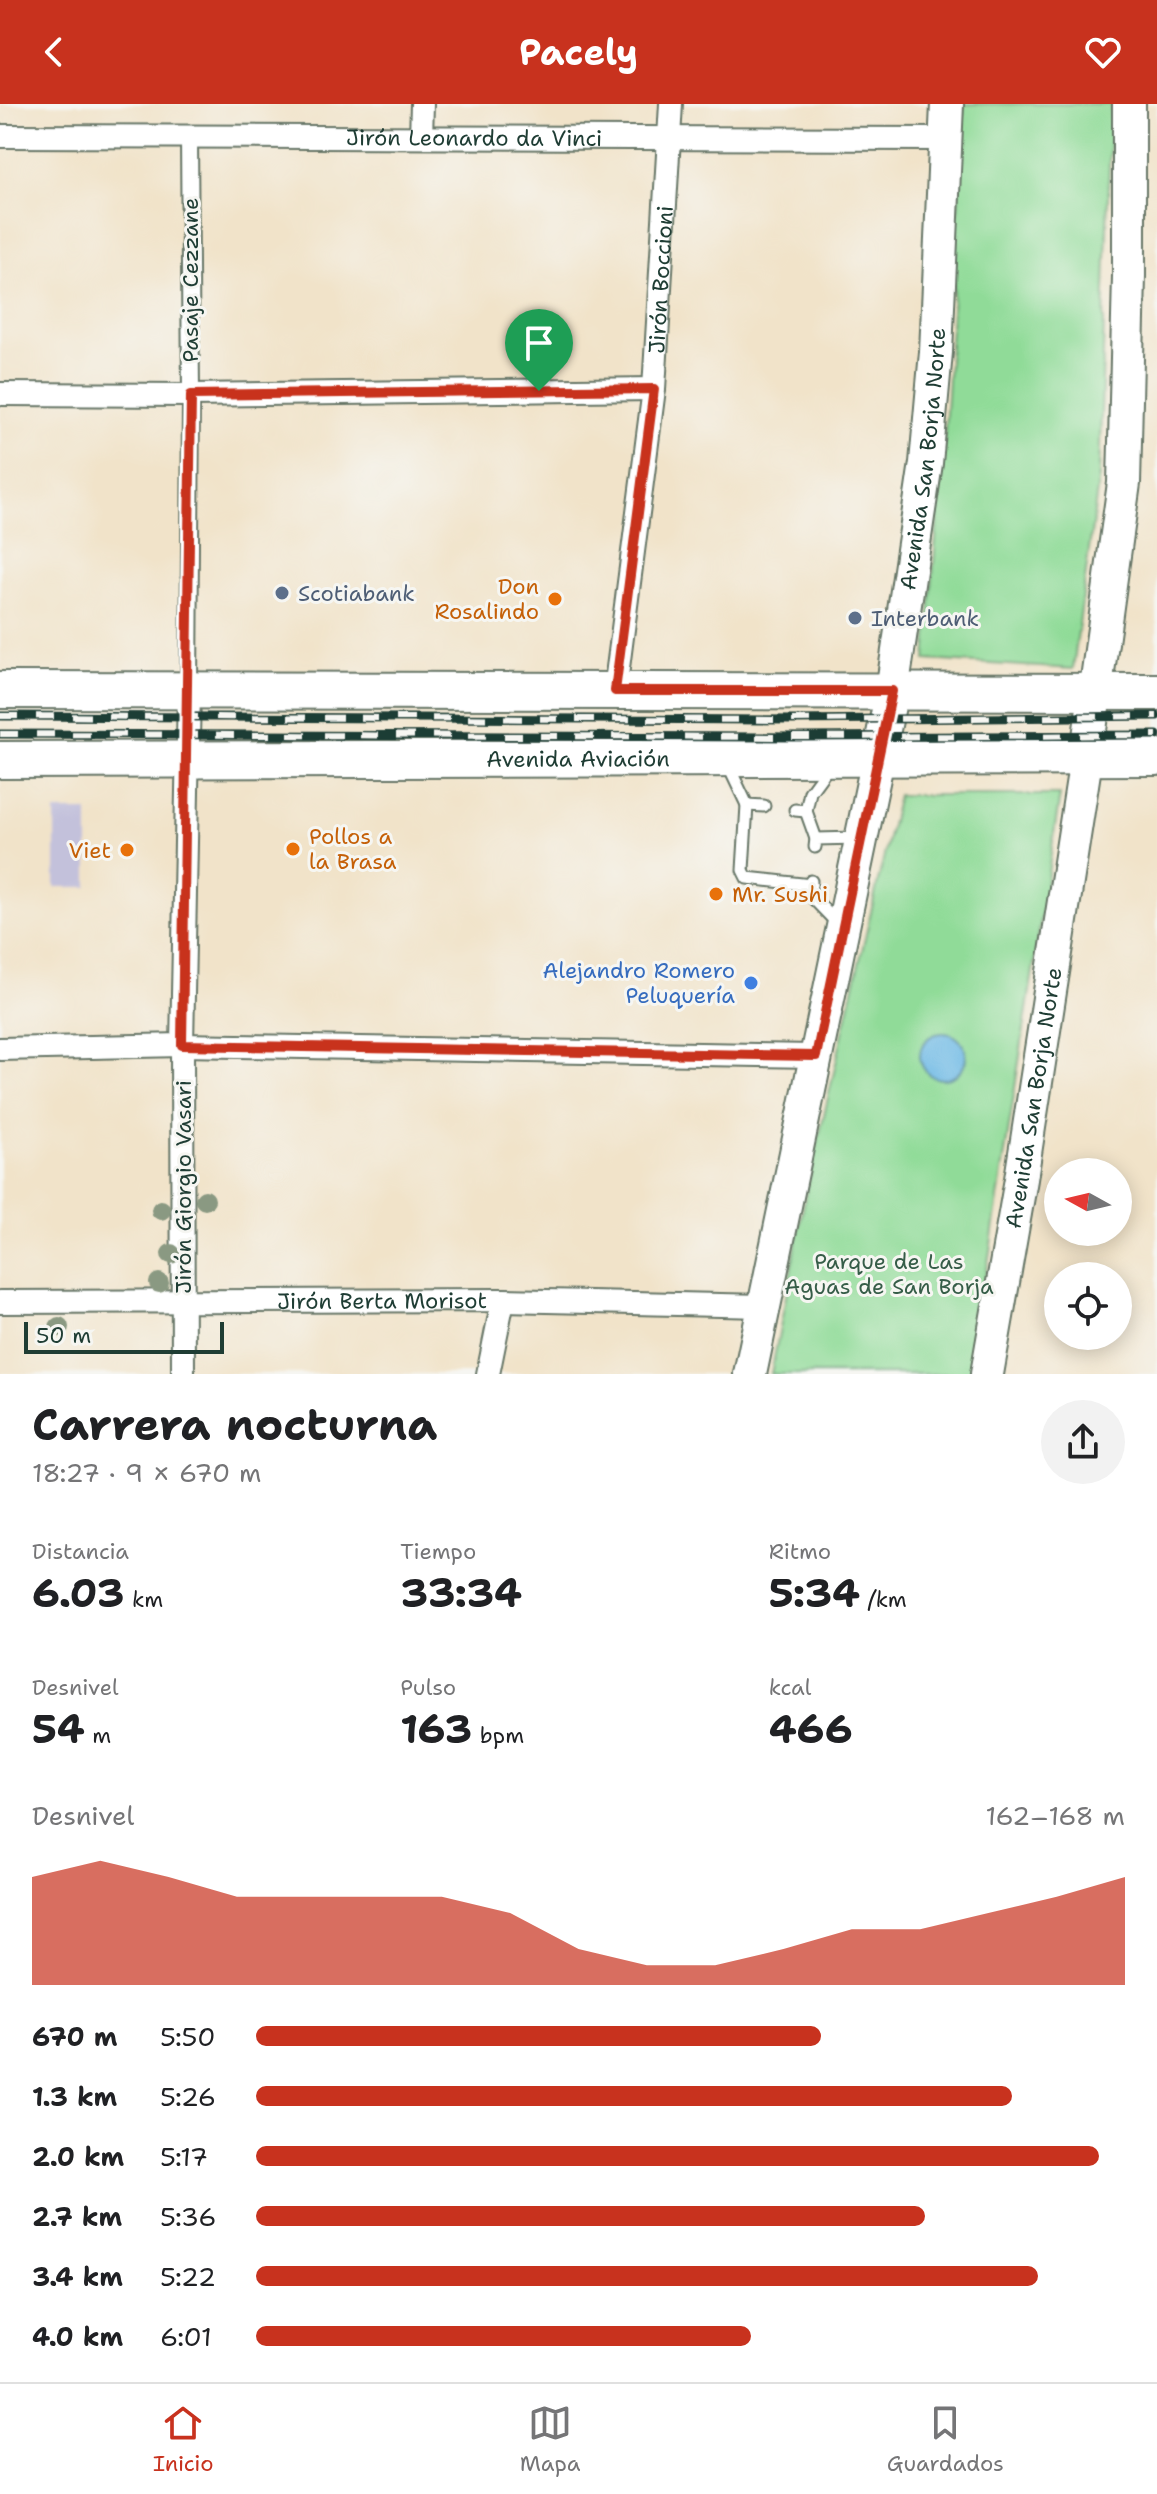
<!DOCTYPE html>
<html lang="es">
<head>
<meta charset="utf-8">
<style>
	body { margin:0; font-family:"Shantell Sans",sans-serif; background:#f2f2f2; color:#202124; height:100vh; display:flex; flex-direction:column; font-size:30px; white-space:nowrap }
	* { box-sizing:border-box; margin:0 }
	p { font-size:26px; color:#757577 }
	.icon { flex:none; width:44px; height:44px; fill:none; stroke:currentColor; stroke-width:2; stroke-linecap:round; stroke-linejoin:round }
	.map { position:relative; height:1270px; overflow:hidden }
	.side { display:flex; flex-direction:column; background:#fff; flex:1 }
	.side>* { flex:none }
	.needle { width:52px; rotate:278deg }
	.buttons { position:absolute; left:1044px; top:1054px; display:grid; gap:16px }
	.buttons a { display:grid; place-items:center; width:88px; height:88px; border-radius:50%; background:#fff; box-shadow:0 4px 20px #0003; font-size:40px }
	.scale { position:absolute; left:24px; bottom:20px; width:200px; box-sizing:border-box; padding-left:8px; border:4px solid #1f3d34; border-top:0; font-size:22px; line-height:28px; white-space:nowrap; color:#1f3d34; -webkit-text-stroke:6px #f6f6f2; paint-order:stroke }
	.pin { position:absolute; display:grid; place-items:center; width:68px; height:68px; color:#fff; margin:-82px -34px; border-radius:50% 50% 50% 0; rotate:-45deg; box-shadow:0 0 8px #0007 }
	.pin .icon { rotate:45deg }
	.round { display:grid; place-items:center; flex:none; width:84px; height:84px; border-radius:42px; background:#f2f2f2 }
	.summary { display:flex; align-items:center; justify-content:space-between; height:136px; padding:0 32px }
	h1 { font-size:44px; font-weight:700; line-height:60px }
	.stats { display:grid; grid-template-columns:repeat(3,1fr); gap:12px; height:136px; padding:8px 32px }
	.stats div { display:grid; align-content:center }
	.stats b { font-size:40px; font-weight:700 }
	.stats small { font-size:22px; font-weight:400 }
	.stats p { font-size:22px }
	.chart { height:224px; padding:16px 32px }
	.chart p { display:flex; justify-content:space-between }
	.chart svg { width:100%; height:144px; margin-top:8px; fill:#c8321e; opacity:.7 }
	ul { padding:0 32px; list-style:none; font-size:26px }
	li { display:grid; grid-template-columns:128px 96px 1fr; align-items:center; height:60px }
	li i { height:20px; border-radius:10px; background:#c8321e }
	header { display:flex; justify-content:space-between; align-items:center; height:104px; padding:0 32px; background:#c8321e; color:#fff; font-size:36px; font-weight:700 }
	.tabs { display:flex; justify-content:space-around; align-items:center; height:112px; border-top:2px solid #e0e0e0; background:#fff; font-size:22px; color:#757577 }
	.tabs a { display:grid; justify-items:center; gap:4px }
	.tabs .on { color:#c8321e }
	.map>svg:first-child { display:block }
	.industrial { fill:#c3c1db }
	.green { fill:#90db98; stroke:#588c66; stroke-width:2 }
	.water { fill:#6bb8e5; stroke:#457a8c; stroke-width:2 }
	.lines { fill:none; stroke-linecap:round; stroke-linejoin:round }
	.service-casing { stroke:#687768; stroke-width:15 }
	.pedestrian-casing { stroke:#687768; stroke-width:20 }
	.minor-casing { stroke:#687768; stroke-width:26 }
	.secondary-casing { stroke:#687768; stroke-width:36 }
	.primary-casing { stroke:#687768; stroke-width:40 }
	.service { stroke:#fff; stroke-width:11 }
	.pedestrian { stroke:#fff; stroke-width:16 }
	.minor { stroke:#fff; stroke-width:22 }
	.secondary { stroke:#fff; stroke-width:32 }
	.primary { stroke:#fff; stroke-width:36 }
	.rail-casing { stroke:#1f3d34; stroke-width:9 }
	.rail { stroke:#f6f6f2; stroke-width:6; stroke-dasharray:18; stroke-linecap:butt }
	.tree { fill:#8a9982 }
	.route-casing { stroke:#fff; stroke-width:16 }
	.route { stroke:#c8321e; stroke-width:10 }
	.service-dot { fill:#5c6f8a; stroke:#f6f6f2; stroke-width:3 }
	.food-dot { fill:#e8710a; stroke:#f6f6f2; stroke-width:3 }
	.shop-dot { fill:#3f7fe0; stroke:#f6f6f2; stroke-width:3 }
	.labels { text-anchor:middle; stroke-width:6; stroke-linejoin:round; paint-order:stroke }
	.street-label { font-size:22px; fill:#1f3d34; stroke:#f6f6f2 }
	.food-label { font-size:22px; fill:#c56008; stroke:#f6f6f2; text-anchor:end }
	.service-label { font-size:22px; fill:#4e5e75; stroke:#f6f6f2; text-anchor:start }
	.shop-label { font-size:22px; fill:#366cbe; stroke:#f6f6f2; text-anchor:end }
	.park-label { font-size:22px; fill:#365d48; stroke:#f6f6f2 }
</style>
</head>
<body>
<header><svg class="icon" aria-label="back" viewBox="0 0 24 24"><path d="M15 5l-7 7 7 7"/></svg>Pacely<svg class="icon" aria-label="heart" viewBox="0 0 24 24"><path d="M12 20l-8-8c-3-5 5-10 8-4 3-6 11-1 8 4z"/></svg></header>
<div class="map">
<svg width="1157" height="1270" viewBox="0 0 1157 1270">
	<rect width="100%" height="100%" fill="#f6f6f2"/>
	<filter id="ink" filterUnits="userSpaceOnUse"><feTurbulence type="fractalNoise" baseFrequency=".0125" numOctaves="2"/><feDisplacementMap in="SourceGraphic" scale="16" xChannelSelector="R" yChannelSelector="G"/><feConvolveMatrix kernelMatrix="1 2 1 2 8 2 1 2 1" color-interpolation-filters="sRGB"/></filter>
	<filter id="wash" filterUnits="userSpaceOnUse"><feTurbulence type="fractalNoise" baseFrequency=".006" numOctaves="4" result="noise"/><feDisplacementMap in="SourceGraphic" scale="32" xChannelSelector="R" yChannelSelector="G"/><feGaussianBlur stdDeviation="1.8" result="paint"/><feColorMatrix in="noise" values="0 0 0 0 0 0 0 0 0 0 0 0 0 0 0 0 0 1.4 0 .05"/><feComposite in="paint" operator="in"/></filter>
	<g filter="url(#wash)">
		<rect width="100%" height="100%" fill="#f1e3c9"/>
		<rect class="industrial" x="55" y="707" width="33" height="76"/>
		<g class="green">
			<polygon points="964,0 1111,0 1099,371 1073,565 926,556 945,325"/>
			<polygon points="898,691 1060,691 971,1270 771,1270 806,1089"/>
		</g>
		<circle class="water" cx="943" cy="952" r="23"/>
	</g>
	<g filter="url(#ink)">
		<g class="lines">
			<defs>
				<g id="service">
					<polyline points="728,661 747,701 764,702"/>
					<polyline points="747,701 743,766 747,774 811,781"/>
					<polyline points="795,706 806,707 810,688 829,662"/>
					<polyline points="806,707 816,735"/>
					<polyline points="815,743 816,735 858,734"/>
					<polyline points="811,777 810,791 838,820"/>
				</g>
				<polyline id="pedestrian" points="189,586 191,291 189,33"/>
				<g id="minor">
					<path id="s1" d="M0,32L946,35"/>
					<polyline points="421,33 422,0"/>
					<polyline points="0,290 191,291 654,285"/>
					<path id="s2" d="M615,587L654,285L671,0"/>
					<polyline points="0,945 182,941 816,952"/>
					<path id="s3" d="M0,1198L503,1196L764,1202"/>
					<polyline points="183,1270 182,941 189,586"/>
					<polyline points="488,1270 503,1196"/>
				</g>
				<g id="secondary">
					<path id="s4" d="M750,1270L892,587L926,359L936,248L947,0"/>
					<path id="s5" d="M987,1270L1021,1075L1086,655L1124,379L1129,172V0"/>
				</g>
				<g id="primary">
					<polyline points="0,586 1157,588"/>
					<path id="s6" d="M0,656L1157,653"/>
				</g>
			</defs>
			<use href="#service" class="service-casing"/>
			<use href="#pedestrian" class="pedestrian-casing"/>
			<use href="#minor" class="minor-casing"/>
			<use href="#secondary" class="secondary-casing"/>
			<use href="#primary" class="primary-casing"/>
			<use href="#service" class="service"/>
			<use href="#pedestrian" class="pedestrian"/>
			<use href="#minor" class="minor"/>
			<use href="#secondary" class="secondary"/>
			<use href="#primary" class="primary"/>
			<defs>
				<g id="rail">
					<polyline points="0,612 794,616 1157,612"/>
					<polyline points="0,630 798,633 1157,631"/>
				</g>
			</defs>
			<use href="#rail" class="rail-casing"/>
			<use href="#rail" class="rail"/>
		</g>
		<g class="tree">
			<circle cx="205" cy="1096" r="10"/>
			<circle cx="161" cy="1106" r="10"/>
			<circle cx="171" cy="1150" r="10"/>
			<circle cx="159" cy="1179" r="10"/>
			<circle cx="59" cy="1223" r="10"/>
		</g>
	</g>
	<g class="lines" filter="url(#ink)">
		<defs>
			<polygon id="route" points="654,285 615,587 892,587 816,952 182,941 191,291"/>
		</defs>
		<use href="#route" class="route-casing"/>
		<use href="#route" class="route"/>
	</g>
	<g class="service-dot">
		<circle cx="282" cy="489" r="8"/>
		<circle cx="855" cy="514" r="8"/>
	</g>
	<g class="food-dot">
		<circle cx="555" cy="495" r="8"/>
		<circle cx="293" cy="745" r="8"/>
		<circle cx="127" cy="746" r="8"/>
		<circle cx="716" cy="790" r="8"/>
	</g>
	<circle class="shop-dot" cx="751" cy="879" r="8"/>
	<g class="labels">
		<g class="street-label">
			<text dy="8" stroke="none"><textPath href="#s1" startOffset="474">Jirón Leonardo da Vinci</textPath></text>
			<text dy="8" stroke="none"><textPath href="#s2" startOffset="414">Jirón Boccioni</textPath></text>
			<text transform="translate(190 176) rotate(-90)" y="8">Pasaje Cezzane</text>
			<text dy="8" stroke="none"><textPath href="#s4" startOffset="932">Avenida San Borja Norte</textPath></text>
			<text dy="8" stroke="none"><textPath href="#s6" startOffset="578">Avenida Aviación</textPath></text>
			<text dy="8" stroke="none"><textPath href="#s5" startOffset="280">Avenida San Borja Norte</textPath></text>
			<text transform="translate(183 1083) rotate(-90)" y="8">Jirón Giorgio Vasari</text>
			<text dy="8" stroke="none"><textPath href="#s3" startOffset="382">Jirón Berta Morisot</textPath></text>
		</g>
		<g class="food-label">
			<text x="539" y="490">Don<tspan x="539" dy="25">Rosalindo</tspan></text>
			<text x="309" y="740" text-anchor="start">Pollos a<tspan x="309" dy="25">la Brasa</tspan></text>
			<text x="111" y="754">Viet</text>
			<text x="732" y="798" text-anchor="start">Mr. Sushi</text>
		</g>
		<g class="service-label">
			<text x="298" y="497">Scotiabank</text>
			<text x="871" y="522">Interbank</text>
		</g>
		<g class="shop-label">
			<text x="735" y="874">Alejandro Romero<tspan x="735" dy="25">Peluquería</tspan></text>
		</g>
		<g class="park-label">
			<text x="889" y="1165">Parque de Las<tspan x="889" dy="25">Aguas de San Borja</tspan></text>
		</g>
	</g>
</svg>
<div class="buttons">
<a><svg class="needle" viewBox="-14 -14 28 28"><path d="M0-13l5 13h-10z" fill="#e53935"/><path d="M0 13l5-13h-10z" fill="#757577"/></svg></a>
<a><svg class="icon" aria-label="locate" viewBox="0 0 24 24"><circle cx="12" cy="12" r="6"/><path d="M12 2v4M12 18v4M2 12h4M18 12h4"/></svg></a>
</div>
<div class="scale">50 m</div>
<div class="pin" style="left:539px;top:287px;background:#1e9e55"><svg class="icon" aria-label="arrive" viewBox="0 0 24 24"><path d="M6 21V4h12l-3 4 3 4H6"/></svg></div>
</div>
<section class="side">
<div class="summary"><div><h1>Carrera nocturna</h1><p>18:27 · 9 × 670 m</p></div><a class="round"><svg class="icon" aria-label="share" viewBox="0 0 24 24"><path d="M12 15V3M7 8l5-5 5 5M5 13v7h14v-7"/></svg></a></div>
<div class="stats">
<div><p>Distancia</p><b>6.03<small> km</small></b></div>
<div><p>Tiempo</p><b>33:34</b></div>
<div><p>Ritmo</p><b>5:34<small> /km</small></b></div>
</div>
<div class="stats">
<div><p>Desnivel</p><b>54<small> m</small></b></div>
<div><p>Pulso</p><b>163<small> bpm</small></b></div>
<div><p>kcal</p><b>466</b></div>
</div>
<div class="chart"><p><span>Desnivel</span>162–168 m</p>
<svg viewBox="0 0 160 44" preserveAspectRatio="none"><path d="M0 44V11L10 6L20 11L30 17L40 17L50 17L60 17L70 22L80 33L90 38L100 38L110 33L120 27L130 27L140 22L150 17L160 11V44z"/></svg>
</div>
<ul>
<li><b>670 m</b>5:50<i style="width:65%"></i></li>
<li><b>1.3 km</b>5:26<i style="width:87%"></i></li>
<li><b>2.0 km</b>5:17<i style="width:97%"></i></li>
<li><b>2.7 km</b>5:36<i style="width:77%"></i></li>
<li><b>3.4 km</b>5:22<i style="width:90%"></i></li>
<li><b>4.0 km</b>6:01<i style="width:57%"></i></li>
</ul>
</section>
<nav class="tabs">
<a class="on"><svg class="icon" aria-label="home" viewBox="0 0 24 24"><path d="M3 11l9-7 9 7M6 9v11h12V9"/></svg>Inicio</a>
<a><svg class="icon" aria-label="map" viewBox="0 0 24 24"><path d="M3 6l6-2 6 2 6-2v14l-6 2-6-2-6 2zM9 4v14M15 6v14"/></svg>Mapa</a>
<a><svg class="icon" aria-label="saved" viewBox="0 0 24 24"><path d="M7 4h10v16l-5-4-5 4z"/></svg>Guardados</a>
</nav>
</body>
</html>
